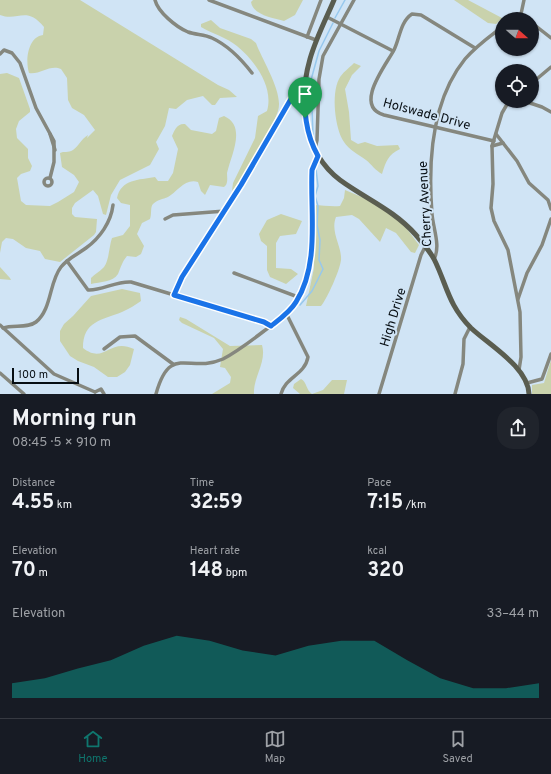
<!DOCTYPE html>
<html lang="en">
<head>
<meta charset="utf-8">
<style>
	body { margin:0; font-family:Overpass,sans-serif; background:#20242c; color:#f1f3f6; height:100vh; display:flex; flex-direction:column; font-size:15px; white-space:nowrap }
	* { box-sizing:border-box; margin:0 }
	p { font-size:13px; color:#9ea1a6 }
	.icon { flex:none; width:22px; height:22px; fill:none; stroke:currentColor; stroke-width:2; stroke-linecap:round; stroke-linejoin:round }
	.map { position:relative; height:394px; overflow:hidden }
	.sheet { display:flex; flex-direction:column; background:#171b24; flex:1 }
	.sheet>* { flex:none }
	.needle { width:26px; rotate:110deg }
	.tools { position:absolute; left:495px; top:12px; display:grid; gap:8px }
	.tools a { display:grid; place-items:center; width:44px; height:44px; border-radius:50%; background:#171b24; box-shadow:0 1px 3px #0004; font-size:20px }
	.scale { position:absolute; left:12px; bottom:10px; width:67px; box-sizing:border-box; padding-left:4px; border:2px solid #070e13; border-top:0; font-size:11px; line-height:14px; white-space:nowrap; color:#070e13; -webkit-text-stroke:3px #d0e4f5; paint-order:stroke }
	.pin { position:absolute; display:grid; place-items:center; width:34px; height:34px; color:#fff; margin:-41px -17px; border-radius:50% 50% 50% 0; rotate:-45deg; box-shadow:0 0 4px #0007 }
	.pin .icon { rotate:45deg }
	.round { display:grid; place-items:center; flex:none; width:42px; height:42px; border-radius:16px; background:#20242c }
	.head { display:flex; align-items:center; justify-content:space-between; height:68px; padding:0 12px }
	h1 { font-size:22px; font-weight:700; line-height:30px }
	.stats { display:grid; grid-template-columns:repeat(3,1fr); gap:6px; height:68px; padding:4px 12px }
	.stats div { display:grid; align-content:center }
	.stats b { font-size:20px; font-weight:700 }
	.stats small { font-size:11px; font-weight:400 }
	.stats p { font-size:11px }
	.chart { height:112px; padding:8px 12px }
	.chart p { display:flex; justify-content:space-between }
	.chart svg { width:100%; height:72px; margin-top:4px; fill:#0f766e; opacity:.7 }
	.dock { display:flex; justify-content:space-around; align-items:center; height:56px; border-top:1px solid #363941; background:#171b24; font-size:11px; color:#9ea1a6 }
	.dock a { display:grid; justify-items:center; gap:2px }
	.dock .active { color:#0f766e }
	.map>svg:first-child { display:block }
	.green { fill:#c9d2ac }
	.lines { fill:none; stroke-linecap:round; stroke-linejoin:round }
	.stream { stroke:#97c8ed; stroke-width:1.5 }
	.street { stroke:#85877e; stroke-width:3.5 }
	.secondary { stroke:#5a5d50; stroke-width:5 }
	.route-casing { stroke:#fff; stroke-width:8 }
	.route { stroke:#1a73e8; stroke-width:5 }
	.labels { text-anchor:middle; stroke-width:4; stroke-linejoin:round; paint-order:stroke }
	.street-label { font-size:13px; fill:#070e13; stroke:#d0e4f5 }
</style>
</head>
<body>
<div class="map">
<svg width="551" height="394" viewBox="0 0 551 394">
	<rect width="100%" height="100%" fill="#d0e4f5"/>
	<g class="green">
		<path d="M0,0H80L218,85L229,90L237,97L220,98L215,105H212L203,96L187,100L176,109L169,108L165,126L156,142L159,149L150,165L120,180L111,195L106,215L103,214L98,196L93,190L75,203L72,208V214L75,217L97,219L96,232L94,235L60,262L45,259L40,251L26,248L13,239L6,238L2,242L0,253V74L7,73L19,78L30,109V112L19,121L16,129L17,138L28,149V158L32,166L30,171L21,174L17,178L21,201L26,205L50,206L58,202L74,192L79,182L74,175L62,167L60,153C64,151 68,153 73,150C79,146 81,139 88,135L87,138L95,130L84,115L72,108L68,100L67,78L61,69C50,64 40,75 29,73C25,60 28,37 43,35L44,27C26,5 18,22 0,15Z"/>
		<path d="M253,0H303L295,15L284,21C273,18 253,15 251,2Z"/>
		<polygon points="454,0 468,0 502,18 496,24 488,23"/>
		<path d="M211,20L220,28L251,39L256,43C262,60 284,93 278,111C273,126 264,139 257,152C250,165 243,181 232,191L233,183L255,138L258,116L267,111C274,87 255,61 237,46C226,37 213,34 201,27V24Z"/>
		<path d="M354,63L361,66L352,75L345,89L349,112L351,140L358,144L365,142L377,146L398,145L400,149C388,155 386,161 382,174C375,170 372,165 366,160C359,155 348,149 344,142C335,129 331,94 339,79C342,73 349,68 354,63Z"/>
		<path d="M224,116C247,126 231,155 227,173C227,177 228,181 226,185L224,187L210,185L205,195L201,191L198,182C185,178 177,192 168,197C163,199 157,200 153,204C150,207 152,214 150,219L142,223L137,234L144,246L141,254L136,257L127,256C122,262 121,267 118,274C113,282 100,282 91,284V278C95,274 99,272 103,268C109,263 109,246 112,238L123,235L130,226V205L121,203L117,198C121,179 139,180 155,177L158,181H168L173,173L178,149L172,136C174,131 177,123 185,124L191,130L212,134L216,131L219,118Z"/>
		<path d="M345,190L369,200L401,221L419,245L415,253L411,252L396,233L386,228L380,242L359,219L352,215L336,217C330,232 342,246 341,260C340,270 327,299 321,306H306L314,268L313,205C323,205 331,207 340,206L344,198Z"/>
		<polygon points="281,214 302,221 296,234 280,236 276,243 276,268 291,269 298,274 286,284 270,277 267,270 267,246 261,241 259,234 267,220"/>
		<polygon points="0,267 10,278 11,280 0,279"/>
		<path d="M122,289L140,293L141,301C135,305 129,309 122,312C102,320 83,321 83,348C105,365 109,337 134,349L130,365L125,372L117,377H108L94,367L78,361L70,356L60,341V331L64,324L73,316L91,296Z"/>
		<path d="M180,317L186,319L230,346L262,345C267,362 253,377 254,394H212L230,383L231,377L225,368L220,367L223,349L214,338L182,323L179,320Z"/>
		<polygon points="551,360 551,394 532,394 532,385 544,383"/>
		<path d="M301,379C307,382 306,390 312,394L323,390L332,380H347L344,394H300L293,388L294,384Z"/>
	</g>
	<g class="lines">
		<g class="stream">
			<polyline points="335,18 345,0"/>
			<polyline points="313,135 311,80 319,51 333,23"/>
			<polyline points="300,305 312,291 323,269 319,260 320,240 317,225 318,206 315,196 318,186 316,169"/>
		</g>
		<g class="street">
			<path d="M155,0C158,12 176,27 188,32C196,35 205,34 212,38C227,45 242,60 252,73"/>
			<polyline points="209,0 316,40"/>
			<polyline points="524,0 521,14 527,19"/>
			<polyline points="327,17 393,51"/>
			<polyline points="512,19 521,14"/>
			<polyline points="532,23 551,38"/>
			<polyline points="307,37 321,0"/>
			<path d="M475,48L421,15L412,14C400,22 400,38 394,50C386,65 353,106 384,115L494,141"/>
			<polyline points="0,54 4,50 12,53 20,63 36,108 54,141 54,162 50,178"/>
			<polyline points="532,83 551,67"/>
			<polyline points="509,101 502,113 492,146 493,184 491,208 494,221 508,250 520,312 521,357 519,370"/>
			<polyline points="524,101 542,107 551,112"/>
			<polyline points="50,134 55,150"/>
			<polyline points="496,134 517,161 529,183 548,200 551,209"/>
			<polyline points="492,146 503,143"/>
			<polyline points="315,149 317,140 319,79 323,56 354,0"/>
			<circle cx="48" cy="182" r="4"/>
			<polyline points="165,219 173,215 225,211"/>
			<path d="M434,259C441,246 433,228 432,214C428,163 431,101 465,59C476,46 489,37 502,27"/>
			<path d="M67,261L88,290C101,291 116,281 131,282L264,322L271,326"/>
			<polyline points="234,273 298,297"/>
			<polyline points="175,295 183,277 241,185 295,92 305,84"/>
			<polyline points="518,299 527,273 542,245 551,219"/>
			<polyline points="0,325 54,374 95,392"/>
			<path d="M3,328C13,324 27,329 36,322C52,309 49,282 61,267C68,258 78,254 86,248C100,238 111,222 113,205"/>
			<polyline points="104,349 120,337 135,336 173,364"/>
			<polyline points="0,373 24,394"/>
			<polyline points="527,383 542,379 551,354"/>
			<polyline points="95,392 101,389 104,394"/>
			<path d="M156,394C170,343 189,374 223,359C238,351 251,341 264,331C274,324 284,317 292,307C321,273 310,212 312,170L318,156"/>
			<path d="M281,394C285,377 305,375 308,357L286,313"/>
			<polyline points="379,394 421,255 425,247"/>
			<polyline points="455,394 463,364 464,339 470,327"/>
		</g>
		<path class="secondary" d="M334,0C326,19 316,38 310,59C298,101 303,152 340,180C366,199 394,210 416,235C422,242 429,250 434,259C447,285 448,305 471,328C489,345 528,367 529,394"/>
	</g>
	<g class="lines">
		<defs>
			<path id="route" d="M305,84C304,110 305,133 318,156L312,170C310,213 320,264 296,302C290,312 280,319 271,326L264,322L174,295L182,277L241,185L295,92Z"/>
		</defs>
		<use href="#route" class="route-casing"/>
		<use href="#route" class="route"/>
	</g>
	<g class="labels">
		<g class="street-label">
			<text transform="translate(427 113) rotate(15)" y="5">Holswade Drive</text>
			<text transform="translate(424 204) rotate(-93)" y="5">Cherry Avenue</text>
			<text transform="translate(392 317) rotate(-73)" y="5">High Drive</text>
		</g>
	</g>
</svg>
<div class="tools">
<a><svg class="needle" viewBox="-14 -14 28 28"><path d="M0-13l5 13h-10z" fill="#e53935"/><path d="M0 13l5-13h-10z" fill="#9ea1a6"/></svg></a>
<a><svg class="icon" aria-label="locate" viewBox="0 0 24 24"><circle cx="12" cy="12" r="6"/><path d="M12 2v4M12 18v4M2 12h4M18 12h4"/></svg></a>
</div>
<div class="scale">100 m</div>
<div class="pin" style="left:305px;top:118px;background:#1e9e55"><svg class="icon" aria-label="arrive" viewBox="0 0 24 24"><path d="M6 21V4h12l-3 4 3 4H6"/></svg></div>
</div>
<section class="sheet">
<div class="head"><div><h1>Morning run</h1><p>08:45 · 5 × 910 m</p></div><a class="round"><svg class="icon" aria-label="share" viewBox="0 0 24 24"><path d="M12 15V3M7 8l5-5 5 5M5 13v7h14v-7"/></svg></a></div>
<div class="stats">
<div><p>Distance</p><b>4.55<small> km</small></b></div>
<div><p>Time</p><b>32:59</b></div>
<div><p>Pace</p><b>7:15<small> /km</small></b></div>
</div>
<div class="stats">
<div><p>Elevation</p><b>70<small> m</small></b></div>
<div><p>Heart rate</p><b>148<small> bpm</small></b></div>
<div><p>kcal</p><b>320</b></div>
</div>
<div class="chart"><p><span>Elevation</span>33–44 m</p>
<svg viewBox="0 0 160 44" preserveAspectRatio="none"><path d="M0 44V35L10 32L20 26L30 21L40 12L50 6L60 9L70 15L80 18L90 12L100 9L110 9L120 21L130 32L140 38L150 38L160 35V44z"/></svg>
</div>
</section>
<nav class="dock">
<a class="active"><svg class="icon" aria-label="home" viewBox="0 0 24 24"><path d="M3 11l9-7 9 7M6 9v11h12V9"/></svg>Home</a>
<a><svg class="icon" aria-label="map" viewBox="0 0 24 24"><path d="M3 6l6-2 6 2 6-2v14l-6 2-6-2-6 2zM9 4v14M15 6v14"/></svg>Map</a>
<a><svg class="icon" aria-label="saved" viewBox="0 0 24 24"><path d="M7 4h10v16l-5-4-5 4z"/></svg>Saved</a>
</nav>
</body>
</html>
